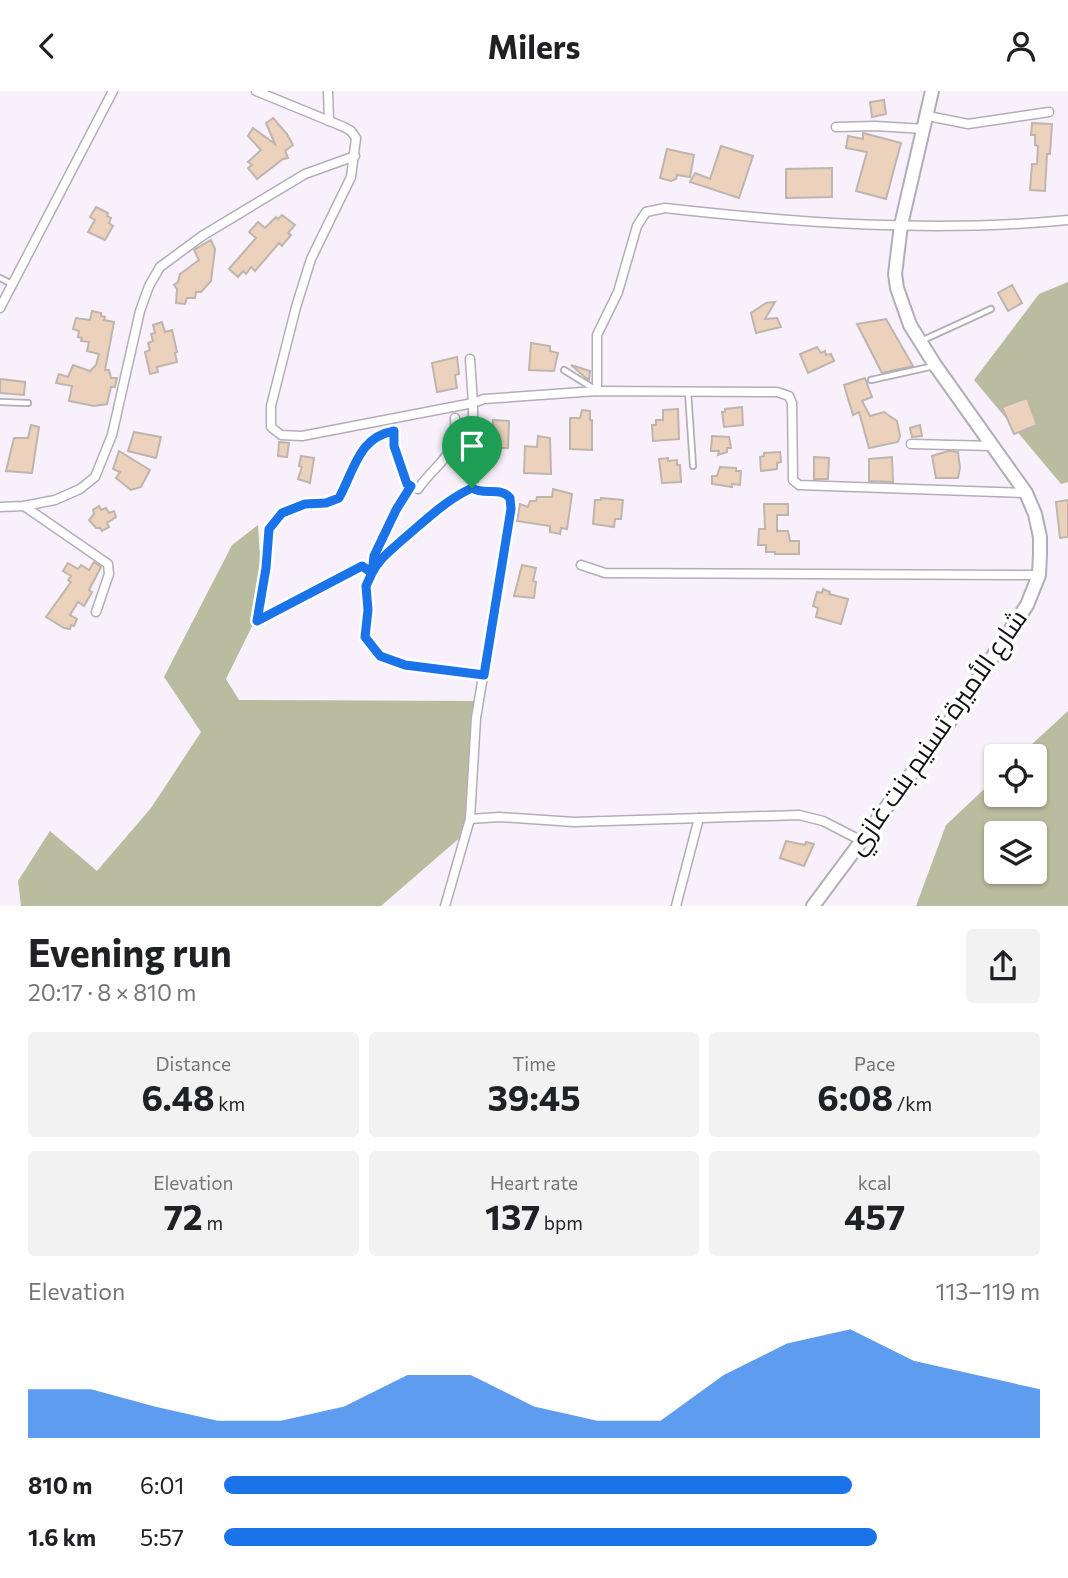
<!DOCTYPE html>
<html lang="en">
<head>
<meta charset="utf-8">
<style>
	body { margin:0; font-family:Commissioner,Cairo,sans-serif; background:#f2f2f2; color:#202124; height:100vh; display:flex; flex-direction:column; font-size:26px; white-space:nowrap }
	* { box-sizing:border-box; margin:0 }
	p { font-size:23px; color:#757577 }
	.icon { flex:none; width:38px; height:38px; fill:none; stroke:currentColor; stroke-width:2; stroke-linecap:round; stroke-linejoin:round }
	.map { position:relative; height:815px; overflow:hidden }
	.drawer { display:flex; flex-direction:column; background:#fff; flex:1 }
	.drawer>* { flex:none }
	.controls { position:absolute; left:984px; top:653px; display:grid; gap:14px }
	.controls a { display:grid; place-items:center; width:63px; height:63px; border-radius:7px; background:#fff; box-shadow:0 2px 5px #0004; font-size:35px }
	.pin { position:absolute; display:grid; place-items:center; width:60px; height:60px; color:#fff; margin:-72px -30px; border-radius:50% 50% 50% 0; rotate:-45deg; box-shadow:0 0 7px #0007 }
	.pin .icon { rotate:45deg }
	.round { display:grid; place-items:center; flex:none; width:74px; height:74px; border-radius:7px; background:#f2f2f2 }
	.headline { display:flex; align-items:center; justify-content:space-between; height:119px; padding:0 28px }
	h1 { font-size:38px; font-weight:700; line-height:52px }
	.stats { display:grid; grid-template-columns:repeat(3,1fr); gap:10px; height:119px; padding:7px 28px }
	.stats div { display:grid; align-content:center; border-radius:7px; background:#f2f2f2; text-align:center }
	.stats b { font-size:35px; font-weight:700 }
	.stats small { font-size:19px; font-weight:400 }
	.stats p { font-size:19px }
	.chart { height:196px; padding:14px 28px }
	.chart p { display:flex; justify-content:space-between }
	.chart svg { width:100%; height:126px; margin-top:7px; fill:#1a73e8; opacity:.7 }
	ul { padding:0 28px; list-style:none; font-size:23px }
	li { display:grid; grid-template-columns:112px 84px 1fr; align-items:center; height:52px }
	li i { height:18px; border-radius:9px; background:#1a73e8 }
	header { display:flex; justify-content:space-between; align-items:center; height:91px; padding:0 28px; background:#fff; font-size:32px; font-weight:700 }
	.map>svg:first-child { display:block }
	.forest { fill:#b9bc9e; fill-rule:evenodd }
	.building { fill:#ecd2bd; stroke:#beb5ad; stroke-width:2 }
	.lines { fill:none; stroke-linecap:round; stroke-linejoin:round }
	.service-casing { stroke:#b3adb7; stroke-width:8 }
	.minor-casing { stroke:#b3adb7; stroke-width:11 }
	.secondary-casing { stroke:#b3adb7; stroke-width:16 }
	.service { stroke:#fff; stroke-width:4.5 }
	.minor { stroke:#fff; stroke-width:8 }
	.secondary { stroke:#fff; stroke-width:12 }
	.route-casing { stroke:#fff; stroke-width:14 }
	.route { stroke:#1a73e8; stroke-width:9 }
	.labels { text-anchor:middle; stroke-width:7; stroke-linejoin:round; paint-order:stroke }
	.street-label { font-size:26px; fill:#100e11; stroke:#fff }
</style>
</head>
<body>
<header><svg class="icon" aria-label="back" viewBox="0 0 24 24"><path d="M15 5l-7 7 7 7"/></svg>Milers<svg class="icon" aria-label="person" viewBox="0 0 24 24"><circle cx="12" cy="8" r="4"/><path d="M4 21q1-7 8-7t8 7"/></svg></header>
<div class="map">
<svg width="1068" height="815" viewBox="0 0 1068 815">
	<rect width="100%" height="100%" fill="#f8f1fc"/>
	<g class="forest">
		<polygon points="1068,191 1068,391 1061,393 974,289 1039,203"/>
		<polygon points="258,434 263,513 226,588 239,609 484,610 463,744 381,815 21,815 18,790 50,740 97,780 151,717 201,641 164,586 232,454"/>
		<path d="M1068,620V815H916L946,734L996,687V704H1034V665H1019ZM1034,742V780H996V742Z"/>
	</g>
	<g class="building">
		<polygon points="884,9 886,23 872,26 870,11"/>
		<polygon points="273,27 287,43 293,54 285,60 288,67 283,68 257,88 248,77 252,74 248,71 261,59 248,45 253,37 275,53 266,32"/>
		<polygon points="1032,32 1052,33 1050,63 1047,63 1045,100 1030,99 1032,73 1037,73 1038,55 1035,54 1035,44 1031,44"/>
		<polygon points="863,42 901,52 886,108 856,100 867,61 846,57 848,45 863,48"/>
		<polygon points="721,55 753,65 739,107 690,91 695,82 710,88"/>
		<polygon points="667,58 694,64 690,86 677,84 676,88 671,90 660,87"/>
		<polygon points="832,77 832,106 786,107 786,78"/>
		<polygon points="96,116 108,122 107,125 111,127 109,132 113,135 105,149 88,141 95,129 90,126"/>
		<polygon points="282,124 295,134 288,142 291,144 282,155 279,152 255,180 251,176 246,183 243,180 238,186 229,178 256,147 249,141 258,131 265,137 276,126 278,128"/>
		<polygon points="211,149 215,158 211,190 201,201 196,201 195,207 187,207 185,213 176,212 177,198 174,194 178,191 180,183 199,169 194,159"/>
		<polygon points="1012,194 1022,212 1008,220 998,202"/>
		<polygon points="775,211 765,228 777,227 781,236 756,242 751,222 766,212"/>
		<polygon points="92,220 101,222 101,225 105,226 104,229 114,231 105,279 109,279 111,287 117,287 115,296 111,296 107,313 94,315 69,310 72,295 56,292 59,283 68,286 73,274 90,280 96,274 99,263 87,260 89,251 81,250 82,247 78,246 79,240 73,238 76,227 90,229"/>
		<polygon points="886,228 913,275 882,282 857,233"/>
		<polygon points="162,231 165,241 172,239 177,261 175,262 177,271 157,276 158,281 150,283 145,261 150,259 148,252 153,250 151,243 155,242 153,234"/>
		<polygon points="531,252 550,255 550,260 558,262 554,280 529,279"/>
		<polygon points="817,256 821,262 825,260 826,264 831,263 834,270 808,282 800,263"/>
		<polygon points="457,266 459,283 455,284 457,297 437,301 432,272"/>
		<polygon points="571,274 590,280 589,289 587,288"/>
		<polygon points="865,287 872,306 862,310 870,325 884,321 897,330 900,345 898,351 869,357 859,321 853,324 844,294"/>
		<polygon points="0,288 25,291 24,304 0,302"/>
		<polygon points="1027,307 1037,334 1014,343 1002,316"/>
		<polygon points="742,316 743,334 724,336 722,321 725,321 725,318"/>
		<polygon points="678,318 679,348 653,350 652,334 656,334 656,329 663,329 663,319"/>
		<polygon points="582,319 590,320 590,329 592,329 592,359 570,358 570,327 580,327"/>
		<polygon points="493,329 509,330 508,357 492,357"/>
		<polygon points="31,334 39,336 32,382 6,380 14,347 28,347"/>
		<polygon points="920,334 922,345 912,346 910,337"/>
		<polygon points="134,341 161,346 156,367 128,360"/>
		<polygon points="538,345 550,347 551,383 524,382 525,355 537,356"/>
		<polygon points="712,345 729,346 731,357 727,357 727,361 718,364 719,360 711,360"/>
		<polygon points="279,351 289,352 287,366 278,365"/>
		<polygon points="119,360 150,379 141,396 131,399 116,387 120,381 113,378"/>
		<polygon points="948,360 958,361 960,377 958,387 936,387 932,365"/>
		<polygon points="780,361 781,371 777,372 777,378 761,380 760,366 764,365 764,362"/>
		<polygon points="301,365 314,367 310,392 298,388 302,376 299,375"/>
		<polygon points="814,366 829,367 828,388 814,388"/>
		<polygon points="892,366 893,391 869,390 869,368"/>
		<polygon points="668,367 668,370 677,369 677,374 680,374 681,391 662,392 659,368"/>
		<polygon points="720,376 736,377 736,380 741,380 740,394 732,393 732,396 712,393 712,385 717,385"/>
		<polygon points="553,398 572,403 567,438 561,437 560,443 550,441 550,435 517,430 520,413 528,416 530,410 536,410 537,406 552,406"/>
		<polygon points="601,407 623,409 621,428 615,428 614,436 593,433 595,409 601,409"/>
		<polygon points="1068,409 1068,446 1060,447 1056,411"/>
		<polygon points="764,413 788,413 788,424 777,424 777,440 788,440 790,450 799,450 799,463 775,463 775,461 766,461 766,454 758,454 759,438 765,438"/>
		<polygon points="99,415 101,419 106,417 109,422 114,420 116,426 107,432 109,436 102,440 100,437 96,437 89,429 94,423 93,419"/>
		<polygon points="94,471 101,476 89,499 92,501 84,515 78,511 70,524 77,528 74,535 71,534 70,538 64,537 46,526 71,491 68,489 71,485 63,480 68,472 78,478 81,474 89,479"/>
		<polygon points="522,474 536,477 533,490 536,491 534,507 514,505"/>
		<polygon points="823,498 830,501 829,503 848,508 841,533 816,526 818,517 813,515 817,501 822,502"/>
		<polygon points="786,750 805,754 806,751 814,753 804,775 780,767"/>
	</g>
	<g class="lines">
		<defs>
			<g id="service">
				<polyline points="0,187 12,193"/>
				<polyline points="921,250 991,218"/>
				<polyline points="564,279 596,299"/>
				<polyline points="871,289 934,275"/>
				<polyline points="688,301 693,375"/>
				<polyline points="0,311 28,312"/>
			</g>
			<g id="minor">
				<path d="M256,0L344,36L351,40L356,47L351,86L311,168L296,216L271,315V336L281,344L302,345L473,312V397C484,406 501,395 510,407L511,418L476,627L470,728L499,726L574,731L799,724L823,730L862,750"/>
				<polyline points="328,0 329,30"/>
				<polyline points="928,25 968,33 1049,21"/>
				<polyline points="836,36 875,35 925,38"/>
				<polyline points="0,217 113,0"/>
				<polyline points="470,268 473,312 484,308 597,300 777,301 789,305 792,312 793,389 799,394 1026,402"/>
				<path d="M597,300V244L618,201L637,135L646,121L665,117C798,132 934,142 1068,129"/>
				<polyline points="911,353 993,355"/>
				<path d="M411,395C394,422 375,451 372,482L362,475L257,530L266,477L269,438L282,422L305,413L326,412L339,407C355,377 358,346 394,340V355L407,393L418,398C438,369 458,367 455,327"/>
				<path d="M473,397C445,410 370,465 366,496C366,503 368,511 368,518C368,527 366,537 365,546L380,565L406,574L484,584"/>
				<polyline points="24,415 108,473 109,483 96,521"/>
				<polyline points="0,416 24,415 55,409 80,398 95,386 112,344 140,220 149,195 160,176 202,145 305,83 355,65"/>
				<polyline points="581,474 605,482 1039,484"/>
				<polyline points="445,815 470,728"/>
				<polyline points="676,815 699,727"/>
			</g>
			<polyline id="secondary" points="813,815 944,639 1027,514 1039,484 1040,463 1040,446 1035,423 1026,402 935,274 910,234 897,197 895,183 901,134 932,0"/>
		</defs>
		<use href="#service" class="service-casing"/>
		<use href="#minor" class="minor-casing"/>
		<use href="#secondary" class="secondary-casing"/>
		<use href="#service" class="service"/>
		<use href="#minor" class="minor"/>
		<use href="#secondary" class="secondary"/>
	</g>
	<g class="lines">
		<defs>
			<path id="route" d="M472,397C444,410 425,430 401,450C389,461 379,468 372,482L362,475L257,530L266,477L269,438L282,422L305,413L326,412L339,407C355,377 359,346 394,340V355L407,393L411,395L396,419L374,465L372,482L366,495L368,519L365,546L380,565L405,574L484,584L511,418L510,407C501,395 484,405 472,397"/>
		</defs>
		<use href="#route" class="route-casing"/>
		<use href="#route" class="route"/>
	</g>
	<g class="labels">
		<g class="street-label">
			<text transform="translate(937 641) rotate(-55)" y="9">شارع الأميرة تسنيم بنت غازي</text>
		</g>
	</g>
</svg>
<div class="controls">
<a><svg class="icon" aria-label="locate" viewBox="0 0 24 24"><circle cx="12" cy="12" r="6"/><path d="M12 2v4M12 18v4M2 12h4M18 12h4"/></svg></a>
<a><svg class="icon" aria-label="layers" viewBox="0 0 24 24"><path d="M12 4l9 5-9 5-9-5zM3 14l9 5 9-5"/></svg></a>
</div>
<div class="pin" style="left:472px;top:397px;background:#1e9e55"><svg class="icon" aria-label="arrive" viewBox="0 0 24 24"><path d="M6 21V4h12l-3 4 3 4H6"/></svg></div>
</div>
<section class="drawer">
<div class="headline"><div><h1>Evening run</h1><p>20:17 · 8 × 810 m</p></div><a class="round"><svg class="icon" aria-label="share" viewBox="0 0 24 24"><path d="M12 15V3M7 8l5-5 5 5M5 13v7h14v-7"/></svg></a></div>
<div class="stats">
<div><p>Distance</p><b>6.48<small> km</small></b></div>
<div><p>Time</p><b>39:45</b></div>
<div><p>Pace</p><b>6:08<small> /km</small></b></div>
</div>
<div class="stats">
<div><p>Elevation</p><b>72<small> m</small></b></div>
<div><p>Heart rate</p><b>137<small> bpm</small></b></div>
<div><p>kcal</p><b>457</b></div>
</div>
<div class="chart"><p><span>Elevation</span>113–119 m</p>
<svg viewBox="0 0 160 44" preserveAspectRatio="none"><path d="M0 44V27L10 27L20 33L30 38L40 38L50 33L60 22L70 22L80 33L90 38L100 38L110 22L120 11L130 6L140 17L150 22L160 27V44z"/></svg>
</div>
<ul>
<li><b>810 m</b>6:01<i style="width:77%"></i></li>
<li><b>1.6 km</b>5:57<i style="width:80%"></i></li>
</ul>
</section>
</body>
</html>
